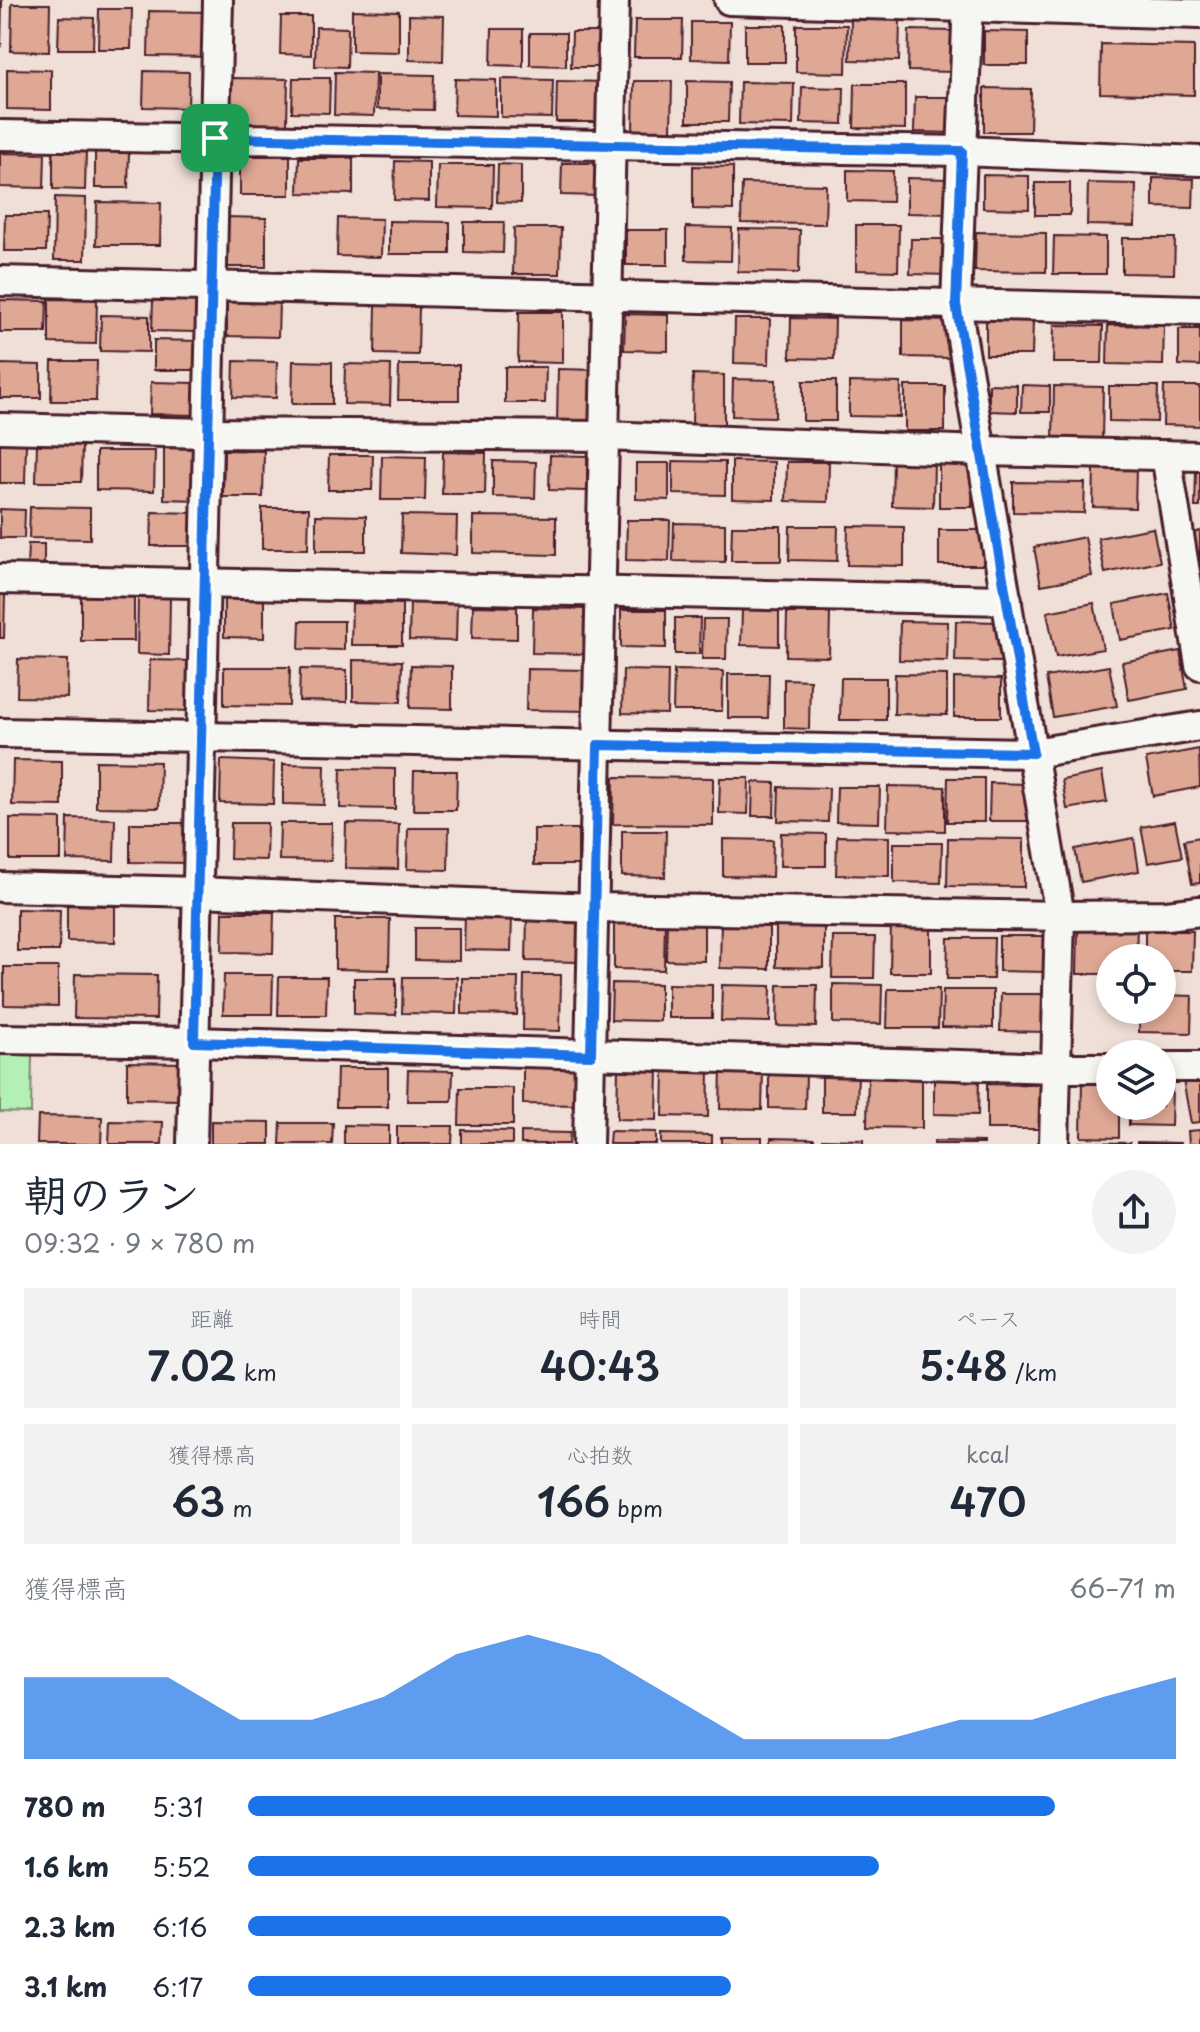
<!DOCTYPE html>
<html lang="ja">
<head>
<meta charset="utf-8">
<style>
	body { margin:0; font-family:"Playpen Sans","Klee One",sans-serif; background:#f2f2f3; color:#1f2937; height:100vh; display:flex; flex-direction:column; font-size:30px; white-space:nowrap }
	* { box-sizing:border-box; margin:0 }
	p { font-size:26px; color:#747a83 }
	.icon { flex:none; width:44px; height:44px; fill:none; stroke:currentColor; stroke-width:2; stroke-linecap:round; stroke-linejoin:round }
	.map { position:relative; height:1144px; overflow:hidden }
	.side { display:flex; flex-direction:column; background:#fff; flex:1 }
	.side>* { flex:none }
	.buttons { position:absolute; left:1096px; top:944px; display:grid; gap:16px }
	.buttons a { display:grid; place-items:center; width:80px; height:80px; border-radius:50%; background:#fff; box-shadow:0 4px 12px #0003; font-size:40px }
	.pin { position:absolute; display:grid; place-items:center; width:68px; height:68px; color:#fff; margin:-34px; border-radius:16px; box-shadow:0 4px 12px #0006 }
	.round { display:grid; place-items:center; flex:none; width:84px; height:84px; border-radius:42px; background:#f2f2f3 }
	.head { display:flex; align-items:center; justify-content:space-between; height:136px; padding:0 24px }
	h1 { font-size:44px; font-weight:600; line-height:60px }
	.stats { display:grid; grid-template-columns:repeat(3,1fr); gap:12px; height:136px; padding:8px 24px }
	.stats div { display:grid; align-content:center; border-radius:0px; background:#f2f2f3; text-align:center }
	.stats b { font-size:40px; font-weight:600 }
	.stats small { font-size:22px; font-weight:400 }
	.stats p { font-size:22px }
	.chart { height:224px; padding:16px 24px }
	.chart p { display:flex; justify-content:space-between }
	.chart svg { width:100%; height:144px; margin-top:8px; fill:#1a73e8; opacity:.7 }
	ul { padding:0 24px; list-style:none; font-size:26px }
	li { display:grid; grid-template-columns:128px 96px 1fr; align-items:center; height:60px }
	li i { height:20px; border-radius:10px; background:#1a73e8 }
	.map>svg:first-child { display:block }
	.green { fill:#b3f0b6; stroke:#7e8870; stroke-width:2 }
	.building { fill:#dea895; stroke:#4a1f2b; stroke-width:2 }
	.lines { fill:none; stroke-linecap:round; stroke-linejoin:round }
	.minor-casing { stroke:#4a1f2b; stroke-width:34 }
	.minor { stroke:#f6f6f2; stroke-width:28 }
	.route-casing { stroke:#fff; stroke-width:16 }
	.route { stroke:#1a73e8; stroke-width:10 }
</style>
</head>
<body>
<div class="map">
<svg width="1200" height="1144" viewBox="0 0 1200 1144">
	<rect width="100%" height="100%" fill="#efdfd6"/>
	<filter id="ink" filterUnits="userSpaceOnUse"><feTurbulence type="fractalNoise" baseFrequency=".0125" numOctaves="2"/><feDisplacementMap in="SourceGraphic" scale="16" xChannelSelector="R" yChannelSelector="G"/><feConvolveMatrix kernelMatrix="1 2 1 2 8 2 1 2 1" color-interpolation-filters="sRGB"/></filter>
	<g filter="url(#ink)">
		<polygon class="green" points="0,1052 32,1052 31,1113 0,1112"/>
		<g class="building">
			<polygon points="0,1 2,1 1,46 0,46"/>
			<polygon points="12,4 50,4 49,52 11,51"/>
			<polygon points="99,9 132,9 131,49 98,49"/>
			<polygon points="352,10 399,11 399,52 352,51"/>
			<polygon points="149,11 208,12 208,57 148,56"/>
			<polygon points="409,15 444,16 443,61 409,60"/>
			<polygon points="281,16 311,16 311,55 280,54"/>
			<polygon points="59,17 94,18 93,49 58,49"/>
			<polygon points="851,19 900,20 899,61 850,60"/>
			<polygon points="635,20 683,20 682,57 634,57"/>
			<polygon points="691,22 730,22 729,60 691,59"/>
			<rect x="745" y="25" width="40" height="37"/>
			<polygon points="796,25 847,25 846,73 796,72"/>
			<polygon points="316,27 348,28 347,67 315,66"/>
			<polygon points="492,29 523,29 523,66 491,65"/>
			<polygon points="909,30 954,31 953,72 908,71"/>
			<polygon points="984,31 1028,32 1028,65 984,65"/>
			<polygon points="572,32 609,32 608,67 571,67"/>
			<polygon points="530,33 566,33 566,66 530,65"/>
			<polygon points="1101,44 1194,46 1194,95 1100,93"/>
			<polygon points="7,69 51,70 51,110 7,109"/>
			<polygon points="144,71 189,72 188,108 143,107"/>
			<polygon points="335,72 375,73 374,116 334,115"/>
			<polygon points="377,74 434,75 433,110 377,109"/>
			<polygon points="231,78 288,79 287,125 230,124"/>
			<polygon points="293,78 330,78 329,113 292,112"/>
			<polygon points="455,79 496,80 496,116 454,115"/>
			<polygon points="501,79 553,80 552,118 501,117"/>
			<polygon points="557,81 607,82 607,122 556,122"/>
			<polygon points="634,81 672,81 671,131 633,130"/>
			<polygon points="687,81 729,82 728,122 687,122"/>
			<polygon points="740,82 794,83 793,125 739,124"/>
			<polygon points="855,84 905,84 905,129 854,128"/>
			<polygon points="802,87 844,88 843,124 801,123"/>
			<polygon points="984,88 1031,89 1030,132 984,132"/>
			<polygon points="915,97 955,97 955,133 914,132"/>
			<polygon points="53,151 86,151 85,190 53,189"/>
			<polygon points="95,151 129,152 128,188 95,188"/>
			<polygon points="0,153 45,154 44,188 0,187"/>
			<rect x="240" y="156" width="50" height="39"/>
			<polygon points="299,158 353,158 353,194 298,193"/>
			<polygon points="395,161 429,162 429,201 394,200"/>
			<polygon points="562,163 601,163 600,196 561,195"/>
			<polygon points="498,164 521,165 521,203 497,202"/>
			<polygon points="438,165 493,165 492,208 437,207"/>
			<polygon points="693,166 733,167 733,210 693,209"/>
			<polygon points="847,170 893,171 892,202 847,201"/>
			<polygon points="983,175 1029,176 1029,209 983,208"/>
			<polygon points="907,178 950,179 950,214 907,213"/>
			<polygon points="1153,178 1194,179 1193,208 1153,207"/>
			<polygon points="742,183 826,185 825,224 741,223"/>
			<rect x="1035" y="183" width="35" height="32"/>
			<polygon points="1088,183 1136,184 1135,226 1087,225"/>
			<polygon points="55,197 86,198 85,260 54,260"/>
			<polygon points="97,202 161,203 160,245 96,245"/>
			<polygon points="5,215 47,215 46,251 4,251"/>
			<polygon points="226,217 266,218 266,267 225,267"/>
			<polygon points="338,218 382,219 381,257 337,256"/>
			<polygon points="389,221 450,222 450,254 389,254"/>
			<polygon points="464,222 504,222 503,253 464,252"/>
			<polygon points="856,225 899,225 898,271 856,270"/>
			<polygon points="686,227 732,228 731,261 686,260"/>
			<polygon points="514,228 561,228 560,274 513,274"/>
			<polygon points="739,229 800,230 799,273 738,272"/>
			<rect x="626" y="230" width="42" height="35"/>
			<polygon points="976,232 1046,233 1046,272 975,271"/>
			<polygon points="1054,236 1106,237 1106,274 1053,274"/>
			<polygon points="1122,238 1175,238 1174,274 1122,273"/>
			<polygon points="911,239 950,239 950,275 910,274"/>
			<polygon points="49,299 97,300 96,344 49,343"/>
			<polygon points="0,300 47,301 46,332 0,332"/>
			<polygon points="153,300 197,300 196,332 152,331"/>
			<polygon points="227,301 279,302 278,337 227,336"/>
			<polygon points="376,305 419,306 418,355 375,354"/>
			<polygon points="519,312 563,312 563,363 518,362"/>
			<polygon points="625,314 668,315 668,351 624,350"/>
			<polygon points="101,315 149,316 149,352 100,351"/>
			<polygon points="791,318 835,319 834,359 790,358"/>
			<polygon points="735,319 770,319 769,364 734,363"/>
			<polygon points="903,320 952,321 952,358 903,357"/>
			<polygon points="986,320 1033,321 1032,355 986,355"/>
			<polygon points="1054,325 1103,326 1102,363 1053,363"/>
			<polygon points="1108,325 1164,326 1163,365 1107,364"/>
			<polygon points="1179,329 1200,329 1200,366 1179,365"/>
			<polygon points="154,340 199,341 198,370 154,370"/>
			<polygon points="52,361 97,361 96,401 51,401"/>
			<polygon points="234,361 277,362 276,398 233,397"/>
			<polygon points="293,361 332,362 332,404 292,404"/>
			<polygon points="0,364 41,365 41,398 0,398"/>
			<polygon points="345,364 391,365 390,405 344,404"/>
			<polygon points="399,365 459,365 459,400 398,400"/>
			<polygon points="505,367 546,367 545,403 505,403"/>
			<polygon points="558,369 598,370 597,426 557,425"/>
			<polygon points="693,374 724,375 724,424 692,424"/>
			<polygon points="733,379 776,380 775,417 732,416"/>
			<rect x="803" y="381" width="33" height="40"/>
			<polygon points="151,382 195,383 195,415 150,414"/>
			<polygon points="849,382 901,383 900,417 849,416"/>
			<polygon points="989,384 1017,385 1017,412 989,411"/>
			<polygon points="1022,385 1050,386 1050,412 1021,412"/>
			<rect x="905" y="386" width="40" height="45"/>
			<polygon points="1054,386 1103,387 1102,440 1053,439"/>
			<polygon points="1109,386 1158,386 1157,422 1109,421"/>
			<polygon points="1164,386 1200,386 1200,426 1163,425"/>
			<polygon points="0,443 26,443 25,483 0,483"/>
			<polygon points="37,444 82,445 81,482 36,482"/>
			<polygon points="164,448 199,449 198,500 164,499"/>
			<polygon points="224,450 264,451 263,497 223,497"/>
			<polygon points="96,451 155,451 154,491 96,490"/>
			<polygon points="443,452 486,453 485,494 442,494"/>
			<polygon points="329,455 373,455 372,490 328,490"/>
			<polygon points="550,455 587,456 587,491 549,490"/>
			<polygon points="382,456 426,457 425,500 381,500"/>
			<polygon points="493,461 536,462 535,498 493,497"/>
			<polygon points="673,461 725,462 725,495 673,494"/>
			<polygon points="732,461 774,462 774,500 732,499"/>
			<polygon points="893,461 934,461 933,507 892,506"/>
			<polygon points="787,462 829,462 828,502 786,501"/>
			<polygon points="636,463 669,463 669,500 636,499"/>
			<polygon points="939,464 973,465 972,507 939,507"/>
			<polygon points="1094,469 1136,469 1135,508 1093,507"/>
			<polygon points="1196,472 1200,472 1200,507 1195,507"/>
			<polygon points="1013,482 1085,483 1084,513 1013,512"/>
			<polygon points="30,507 90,508 90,539 29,538"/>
			<polygon points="262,508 309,508 308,549 262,549"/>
			<polygon points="0,509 25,510 24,538 0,538"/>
			<polygon points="152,512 198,513 197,546 151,546"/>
			<polygon points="316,515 366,516 366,551 316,551"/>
			<polygon points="402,515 457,516 456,555 401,553"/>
			<polygon points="473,516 556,517 556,555 473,553"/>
			<polygon points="627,520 670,520 669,561 626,560"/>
			<polygon points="674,523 725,524 725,562 673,561"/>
			<polygon points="732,526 781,526 781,561 731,561"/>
			<polygon points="790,526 838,526 837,561 789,560"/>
			<polygon points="848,526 904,527 904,566 847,565"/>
			<polygon points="1153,528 1160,562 1105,573 1098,538"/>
			<polygon points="939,530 984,530 983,565 939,565"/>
			<polygon points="1200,531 1200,572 1193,533"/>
			<polygon points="1085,537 1092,576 1041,585 1034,547"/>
			<polygon points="28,544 44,544 44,568 27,568"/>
			<polygon points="1168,593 1175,630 1120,640 1114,604"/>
			<polygon points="0,594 5,594 4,638 0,638"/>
			<polygon points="81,596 134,597 134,641 81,641"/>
			<polygon points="138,597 170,597 169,655 137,654"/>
			<polygon points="224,599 264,600 264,638 224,637"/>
			<polygon points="410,602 457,602 456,641 409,640"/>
			<polygon points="352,603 402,604 402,645 351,645"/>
			<polygon points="1094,603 1103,649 1056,657 1047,612"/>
			<polygon points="473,606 517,607 517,639 472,638"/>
			<polygon points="533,608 588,609 588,654 532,653"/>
			<polygon points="621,610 666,610 666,648 621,647"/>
			<polygon points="742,610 779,611 779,646 741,645"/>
			<polygon points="787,613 830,613 829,657 786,656"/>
			<polygon points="675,618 700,618 699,654 675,654"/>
			<polygon points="703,619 727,619 726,659 702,659"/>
			<polygon points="300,621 344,621 344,650 299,649"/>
			<polygon points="900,621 948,622 947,661 899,660"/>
			<polygon points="956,621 1001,622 1001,662 955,661"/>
			<polygon points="1180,651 1187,689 1129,700 1122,662"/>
			<polygon points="18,659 68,660 67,698 17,697"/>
			<polygon points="150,660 195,661 194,711 149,710"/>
			<polygon points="353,660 402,661 401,702 353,701"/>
			<polygon points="411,665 452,666 452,709 410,708"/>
			<polygon points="1109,666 1117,706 1053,717 1046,677"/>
			<polygon points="224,667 290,667 289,706 224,705"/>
			<polygon points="300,669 347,670 347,702 299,701"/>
			<polygon points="527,669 590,670 589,711 526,710"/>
			<polygon points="623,670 668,671 667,714 622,713"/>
			<polygon points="674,670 723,671 722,711 673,711"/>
			<polygon points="728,674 769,674 768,718 728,718"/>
			<polygon points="895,674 947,675 947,715 894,714"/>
			<polygon points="841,678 886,678 886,720 840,720"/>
			<polygon points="954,678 1001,679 1001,717 954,717"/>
			<polygon points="784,679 810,680 809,729 784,728"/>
			<polygon points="1199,749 1200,787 1153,796 1146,759"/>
			<polygon points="13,760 62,761 62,806 12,805"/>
			<polygon points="221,760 274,762 273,804 220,803"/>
			<polygon points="96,761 160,762 159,808 96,807"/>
			<polygon points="283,764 325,765 324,805 283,804"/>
			<polygon points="341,768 395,769 395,809 340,808"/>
			<polygon points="414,771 457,771 456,810 413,810"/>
			<polygon points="1102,772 1107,802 1067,809 1062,780"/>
			<polygon points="614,777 713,778 713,825 613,824"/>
			<polygon points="720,778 749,778 748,814 719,813"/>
			<polygon points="948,778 984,778 984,822 947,822"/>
			<polygon points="753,782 775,783 774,816 752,816"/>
			<polygon points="990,783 1031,784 1030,821 989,821"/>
			<polygon points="888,786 945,787 945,831 887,830"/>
			<polygon points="779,787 829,788 828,822 778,821"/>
			<polygon points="837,787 880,787 879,823 836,822"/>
			<polygon points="10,818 61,819 61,860 10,860"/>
			<polygon points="68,818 115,819 114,861 67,860"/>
			<polygon points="1175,821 1182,857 1148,863 1141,827"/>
			<polygon points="130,823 185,823 185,863 130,862"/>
			<polygon points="231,823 267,823 266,860 230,859"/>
			<polygon points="280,823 332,823 331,861 279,860"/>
			<polygon points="346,823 399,824 398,869 345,868"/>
			<polygon points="408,828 449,828 448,870 407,869"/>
			<rect x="534" y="829" width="44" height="36"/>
			<polygon points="622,831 666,831 665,877 622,876"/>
			<polygon points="781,833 826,834 826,866 780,866"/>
			<polygon points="837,836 889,837 889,876 836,875"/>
			<polygon points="1200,837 1200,883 1192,884 1184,840"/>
			<polygon points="948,838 1024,839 1024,887 947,886"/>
			<polygon points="1134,838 1139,871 1081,882 1075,849"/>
			<polygon points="723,839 773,840 772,877 723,876"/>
			<polygon points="894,843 942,843 941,883 894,882"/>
			<polygon points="67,905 115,906 115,942 67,941"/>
			<polygon points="17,909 60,910 59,951 17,951"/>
			<polygon points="223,912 274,912 273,953 222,952"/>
			<polygon points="465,915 512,915 511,951 464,950"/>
			<polygon points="527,916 581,917 580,962 526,961"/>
			<polygon points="614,918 665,918 664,970 614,969"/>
			<polygon points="335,919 390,919 389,970 335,969"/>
			<polygon points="667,919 704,920 704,961 666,960"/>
			<polygon points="721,922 769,923 769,969 720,968"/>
			<polygon points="776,923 824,923 824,968 776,967"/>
			<polygon points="891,923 931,923 931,973 890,973"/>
			<polygon points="1078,927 1137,927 1136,958 1110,958 1110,974 1077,974"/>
			<polygon points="415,928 459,928 459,961 415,960"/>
			<polygon points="1145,931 1193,931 1192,971 1162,971 1162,958 1145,958"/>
			<polygon points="999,936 1048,936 1048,972 999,971"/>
			<polygon points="833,937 875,937 874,978 832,978"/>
			<polygon points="948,938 994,938 993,979 947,979"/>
			<polygon points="4,967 58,967 58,1006 4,1005"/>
			<polygon points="75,974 157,975 156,1019 74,1018"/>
			<polygon points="224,975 273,975 272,1014 223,1014"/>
			<polygon points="524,975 561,975 560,1031 523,1030"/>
			<polygon points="279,977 327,977 326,1015 278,1015"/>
			<polygon points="403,977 457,977 456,1014 402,1013"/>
			<polygon points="354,978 396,978 396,1015 354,1014"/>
			<polygon points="462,978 518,978 517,1015 462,1014"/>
			<polygon points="612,983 660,984 660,1021 611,1020"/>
			<polygon points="668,984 712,985 712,1018 668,1018"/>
			<polygon points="833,984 882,985 881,1024 833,1023"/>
			<polygon points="722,985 771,986 770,1022 721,1021"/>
			<polygon points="778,985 817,985 816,1027 777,1026"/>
			<polygon points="888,989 939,989 938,1028 887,1028"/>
			<polygon points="943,990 993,990 993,1028 942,1027"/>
			<polygon points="1001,994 1047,994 1047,1032 1000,1031"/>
			<polygon points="1162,995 1192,996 1191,1033 1139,1032 1140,1010 1162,1010"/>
			<polygon points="127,1062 180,1063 180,1100 127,1099"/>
			<polygon points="523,1062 579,1063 579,1105 523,1104"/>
			<polygon points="618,1067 658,1067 657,1120 617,1119"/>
			<polygon points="337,1068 388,1068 388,1107 336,1107"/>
			<polygon points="664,1069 709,1070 708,1117 663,1116"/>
			<polygon points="721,1069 763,1070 762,1110 720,1109"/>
			<polygon points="408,1070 453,1071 452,1101 407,1101"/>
			<polygon points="822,1072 858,1072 857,1112 822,1112"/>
			<polygon points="769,1073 806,1074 805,1109 769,1108"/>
			<polygon points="868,1074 922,1074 922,1128 867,1127"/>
			<polygon points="1200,1077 1200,1122 1191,1123 1183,1080"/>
			<polygon points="934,1078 979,1079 978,1115 934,1114"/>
			<polygon points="1082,1080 1110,1080 1110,1106 1119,1106 1119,1138 1081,1137"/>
			<polygon points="987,1084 1044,1085 1043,1129 987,1129"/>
			<polygon points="1162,1086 1172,1086 1171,1126 1129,1125 1129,1106 1162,1106"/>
			<polygon points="460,1088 513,1088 513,1125 459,1125"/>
			<polygon points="38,1116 102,1117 101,1144 37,1144"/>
			<polygon points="110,1121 163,1122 162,1144 109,1144"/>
			<polygon points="211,1121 270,1122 270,1144 211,1144"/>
			<polygon points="281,1123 333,1123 332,1144 280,1144"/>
			<polygon points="344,1125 389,1126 389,1144 344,1144"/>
			<polygon points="397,1126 453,1126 452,1144 397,1144"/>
			<polygon points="462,1130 512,1131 512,1144 462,1144"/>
			<polygon points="1200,1130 1200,1144 1189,1144 1188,1131"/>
			<polygon points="610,1131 656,1132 656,1144 609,1144"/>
			<polygon points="521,1132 570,1133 569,1144 521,1144"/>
			<polygon points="661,1134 712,1135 712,1144 661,1144"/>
			<rect x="721" y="1137" width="41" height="7"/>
			<polygon points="771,1138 814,1139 813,1144 771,1144"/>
			<polygon points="822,1139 863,1140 863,1144 822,1144"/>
			<polygon points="934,1141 984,1142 984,1144 934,1144"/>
			<polygon points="1079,1142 1130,1143 1130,1144 1079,1144"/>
			<polygon points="1137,1142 1180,1143 1180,1144 1137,1144"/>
		</g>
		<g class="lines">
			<defs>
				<g id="minor">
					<polyline points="729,0 1200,14"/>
					<polyline points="968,0 956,304 1060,916 1054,1144"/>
					<polyline points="0,135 962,151 1200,161"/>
					<polyline points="0,281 1200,310"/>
					<polyline points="0,428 208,433 605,436 982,451 1200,456"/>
					<polyline points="1166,455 1200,665"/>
					<polyline points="0,579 1007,600"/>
					<polyline points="0,733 1033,753 1200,726"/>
					<polyline points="0,887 197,892 595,908 1060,916 1167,915 1200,911"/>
					<polyline points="0,1039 194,1042 1056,1068 1110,1068"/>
					<polyline points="1162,1067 1200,1067"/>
					<polyline points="192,1144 218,0"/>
					<polyline points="588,1144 614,0"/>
				</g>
			</defs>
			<use href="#minor" class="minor-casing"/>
			<use href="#minor" class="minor"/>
		</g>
	</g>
	<g class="lines" filter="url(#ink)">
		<defs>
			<polygon id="route" points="215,138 962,151 956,304 1033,753 598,745 591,1055 194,1042"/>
		</defs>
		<use href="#route" class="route-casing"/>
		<use href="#route" class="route"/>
	</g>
</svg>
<div class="buttons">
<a><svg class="icon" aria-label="locate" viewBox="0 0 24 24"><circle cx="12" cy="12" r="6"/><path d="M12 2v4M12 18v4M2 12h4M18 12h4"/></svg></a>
<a><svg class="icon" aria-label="layers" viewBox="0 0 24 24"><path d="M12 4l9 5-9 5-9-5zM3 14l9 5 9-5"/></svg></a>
</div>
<div class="pin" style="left:215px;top:138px;background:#1e9e55"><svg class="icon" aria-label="arrive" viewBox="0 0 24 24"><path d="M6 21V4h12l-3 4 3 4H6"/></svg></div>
</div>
<section class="side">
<div class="head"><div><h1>朝のラン</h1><p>09:32 · 9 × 780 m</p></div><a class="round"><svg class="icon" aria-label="share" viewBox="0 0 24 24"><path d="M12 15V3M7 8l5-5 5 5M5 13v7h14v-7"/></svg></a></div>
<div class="stats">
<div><p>距離</p><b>7.02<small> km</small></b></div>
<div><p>時間</p><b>40:43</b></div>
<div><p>ペース</p><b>5:48<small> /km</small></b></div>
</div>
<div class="stats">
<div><p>獲得標高</p><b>63<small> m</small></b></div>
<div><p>心拍数</p><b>166<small> bpm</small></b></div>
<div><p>kcal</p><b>470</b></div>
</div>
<div class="chart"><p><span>獲得標高</span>66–71 m</p>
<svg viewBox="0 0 160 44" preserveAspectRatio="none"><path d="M0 44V19L10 19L20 19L30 32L40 32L50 25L60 12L70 6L80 12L90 25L100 38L110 38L120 38L130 32L140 32L150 25L160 19V44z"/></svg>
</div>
<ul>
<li><b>780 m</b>5:31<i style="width:87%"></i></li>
<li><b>1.6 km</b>5:52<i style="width:68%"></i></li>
<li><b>2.3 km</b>6:16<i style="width:52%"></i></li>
<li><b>3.1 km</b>6:17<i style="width:52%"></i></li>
</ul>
</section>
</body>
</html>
